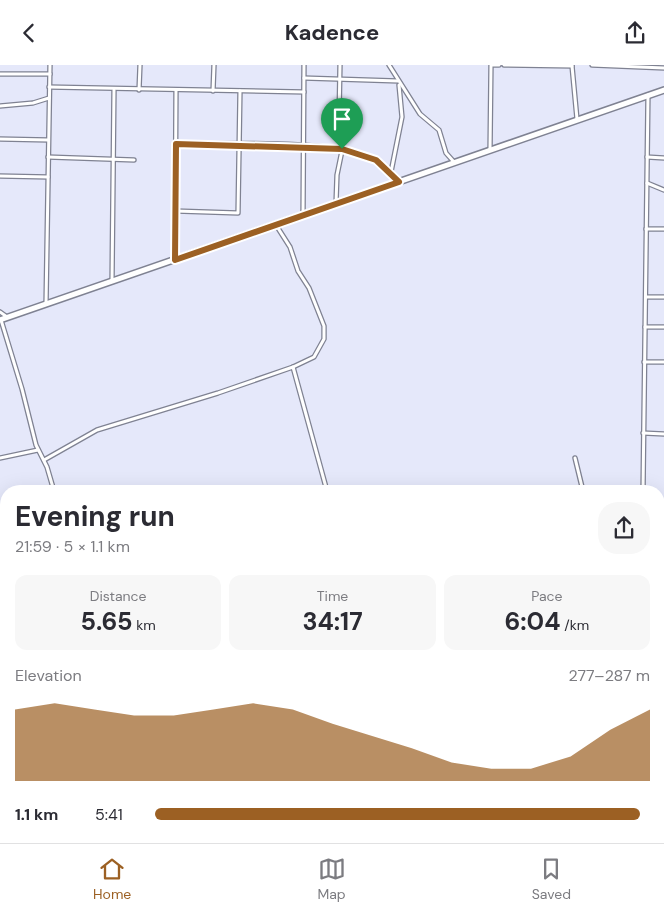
<!DOCTYPE html>
<html lang="en">
<head>
<meta charset="utf-8">
<style>
	body { margin:0; font-family:"DM Sans",sans-serif; background:#f7f7f7; color:#2b2b33; height:100vh; display:flex; flex-direction:column; font-size:19px; white-space:nowrap }
	* { box-sizing:border-box; margin:0 }
	p { font-size:16px; color:#7c7c81 }
	.icon { flex:none; width:28px; height:28px; fill:none; stroke:currentColor; stroke-width:2; stroke-linecap:round; stroke-linejoin:round }
	.map { position:relative; flex:1; overflow:hidden }
	.side { position:absolute; left:0px; top:420px; width:665px; height:359px; display:flex; flex-direction:column; background:#fff; border-radius:20px 20px 0 0; box-shadow:0 5px 20px #0002 }
	.side>* { flex:none }
	.pin { position:absolute; display:grid; place-items:center; width:42px; height:42px; color:#fff; margin:-51px -21px; border-radius:50% 50% 50% 0; rotate:-45deg; box-shadow:0 0 5px #0007 }
	.pin .icon { rotate:45deg }
	.round { display:grid; place-items:center; flex:none; width:52px; height:52px; border-radius:20px; background:#f7f7f7 }
	.summary { display:flex; align-items:center; justify-content:space-between; height:85px; padding:0 15px }
	h1 { font-size:28px; font-weight:700; line-height:38px }
	.figures { display:grid; grid-template-columns:repeat(3,1fr); gap:8px; height:85px; padding:5px 15px }
	.figures div { display:grid; align-content:center; border-radius:12px; background:#f7f7f7; text-align:center }
	.figures b { font-size:25px; font-weight:700 }
	.figures small { font-size:14px; font-weight:400 }
	.figures p { font-size:14px }
	.chart { height:140px; padding:10px 15px }
	.chart p { display:flex; justify-content:space-between }
	.chart svg { width:100%; height:90px; margin-top:5px; fill:#9c6023; opacity:.7 }
	ul { padding:0 15px; list-style:none; font-size:16px }
	li { display:grid; grid-template-columns:80px 60px 1fr; align-items:center; height:38px }
	li i { height:12px; border-radius:6px; background:#9c6023 }
	header { display:flex; justify-content:space-between; align-items:center; height:65px; padding:0 15px; background:#fff; font-size:22px; font-weight:700 }
	.menu { display:flex; justify-content:space-around; align-items:center; height:70px; border-top:1px solid #e1e1e2; background:#fff; font-size:14px; color:#7c7c81 }
	.menu a { display:grid; justify-items:center; gap:2px }
	.menu .current { color:#9c6023 }
	.map>svg:first-child { display:block }
	.lines { fill:none; stroke-linecap:round; stroke-linejoin:round }
	.street-casing { stroke:#7f8292; stroke-width:5.5 }
	.secondary-casing { stroke:#7f8292; stroke-width:8 }
	.street { stroke:#fff; stroke-width:3 }
	.secondary { stroke:#fff; stroke-width:5 }
	.route-casing { stroke:#fff; stroke-width:10 }
	.route { stroke:#9c6023; stroke-width:6 }
</style>
</head>
<body>
<header><svg class="icon" aria-label="back" viewBox="0 0 24 24"><path d="M15 5l-7 7 7 7"/></svg>Kadence<svg class="icon" aria-label="share" viewBox="0 0 24 24"><path d="M12 15V3M7 8l5-5 5 5M5 13v7h14v-7"/></svg></header>
<div class="map">
<svg width="664" height="778" viewBox="0 0 664 778">
	<rect width="100%" height="100%" fill="#e5e8fa"/>
	<g class="lines">
		<defs>
			<g id="street">
				<polyline points="389,0 420,49 439,65 446,88 454,97"/>
				<polyline points="504,0 572,1"/>
				<polyline points="592,0 664,3"/>
				<polyline points="572,1 577,54"/>
				<polyline points="0,9 50,9"/>
				<polyline points="304,13 398,16"/>
				<polyline points="49,22 304,27"/>
				<polyline points="139,25 140,0"/>
				<polyline points="213,26 214,0"/>
				<polyline points="0,41 33,38 49,33"/>
				<polyline points="0,74 48,75"/>
				<path d="M176,79C223,79 339,73 377,96C385,101 392,109 399,117"/>
				<polyline points="490,85 491,0 499,0"/>
				<polyline points="48,92 134,95"/>
				<polyline points="647,92 664,93"/>
				<polyline points="391,107 402,52 399,20"/>
				<polyline points="0,111 48,112"/>
				<polyline points="647,118 664,125"/>
				<polyline points="336,138 337,110 344,76 339,54 340,0"/>
				<polyline points="176,146 238,148 240,26"/>
				<polyline points="303,149 304,0"/>
				<polyline points="646,164 664,164"/>
				<polyline points="175,194 176,25"/>
				<polyline points="112,216 114,25"/>
				<polyline points="646,232 664,232"/>
				<polyline points="46,239 50,0"/>
				<polyline points="0,247 7,252"/>
				<polyline points="1,255 22,324 36,380 47,402 54,426"/>
				<polyline points="645,262 664,262"/>
				<polyline points="644,297 664,297"/>
				<polyline points="293,302 327,426"/>
				<polyline points="643,368 664,369"/>
				<polyline points="0,393 38,385"/>
				<polyline points="575,393 583,426"/>
				<polyline points="44,395 97,365 218,328 293,302 314,292 324,274 324,261 309,223 298,206 290,182 276,160"/>
				<polyline points="643,426 648,30"/>
				<polyline points="659,440 664,441"/>
				<polyline points="659,514 664,514"/>
				<polyline points="659,577 664,577"/>
				<polyline points="659,639 664,648"/>
				<polyline points="0,716 6,713"/>
				<polyline points="147,772 150,778"/>
				<polyline points="439,772 441,778"/>
				<polyline points="390,778 398,772"/>
			</g>
			<polyline id="secondary" points="0,255 664,25"/>
		</defs>
		<use href="#street" class="street-casing"/>
		<use href="#secondary" class="secondary-casing"/>
		<use href="#street" class="street"/>
		<use href="#secondary" class="secondary"/>
	</g>
	<g class="lines">
		<defs>
			<polygon id="route" points="176,79 342,84 376,95 399,117 175,195"/>
		</defs>
		<use href="#route" class="route-casing"/>
		<use href="#route" class="route"/>
	</g>
</svg>
<div class="pin" style="left:342px;top:84px;background:#1e9e55"><svg class="icon" aria-label="arrive" viewBox="0 0 24 24"><path d="M6 21V4h12l-3 4 3 4H6"/></svg></div>
<section class="side">
<div class="summary"><div><h1>Evening run</h1><p>21:59 · 5 × 1.1 km</p></div><a class="round"><svg class="icon" aria-label="share" viewBox="0 0 24 24"><path d="M12 15V3M7 8l5-5 5 5M5 13v7h14v-7"/></svg></a></div>
<div class="figures">
<div><p>Distance</p><b>5.65<small> km</small></b></div>
<div><p>Time</p><b>34:17</b></div>
<div><p>Pace</p><b>6:04<small> /km</small></b></div>
</div>
<div class="chart"><p><span>Elevation</span>277–287 m</p>
<svg viewBox="0 0 160 44" preserveAspectRatio="none"><path d="M0 44V9L10 6L20 9L30 12L40 12L50 9L60 6L70 9L80 16L90 22L100 28L110 35L120 38L130 38L140 32L150 19L160 9V44z"/></svg>
</div>
<ul>
<li><b>1.1 km</b>5:41<i style="width:98%"></i></li>
</ul>
</section>
</div>
<nav class="menu">
<a class="current"><svg class="icon" aria-label="home" viewBox="0 0 24 24"><path d="M3 11l9-7 9 7M6 9v11h12V9"/></svg>Home</a>
<a><svg class="icon" aria-label="map" viewBox="0 0 24 24"><path d="M3 6l6-2 6 2 6-2v14l-6 2-6-2-6 2zM9 4v14M15 6v14"/></svg>Map</a>
<a><svg class="icon" aria-label="saved" viewBox="0 0 24 24"><path d="M7 4h10v16l-5-4-5 4z"/></svg>Saved</a>
</nav>
</body>
</html>
